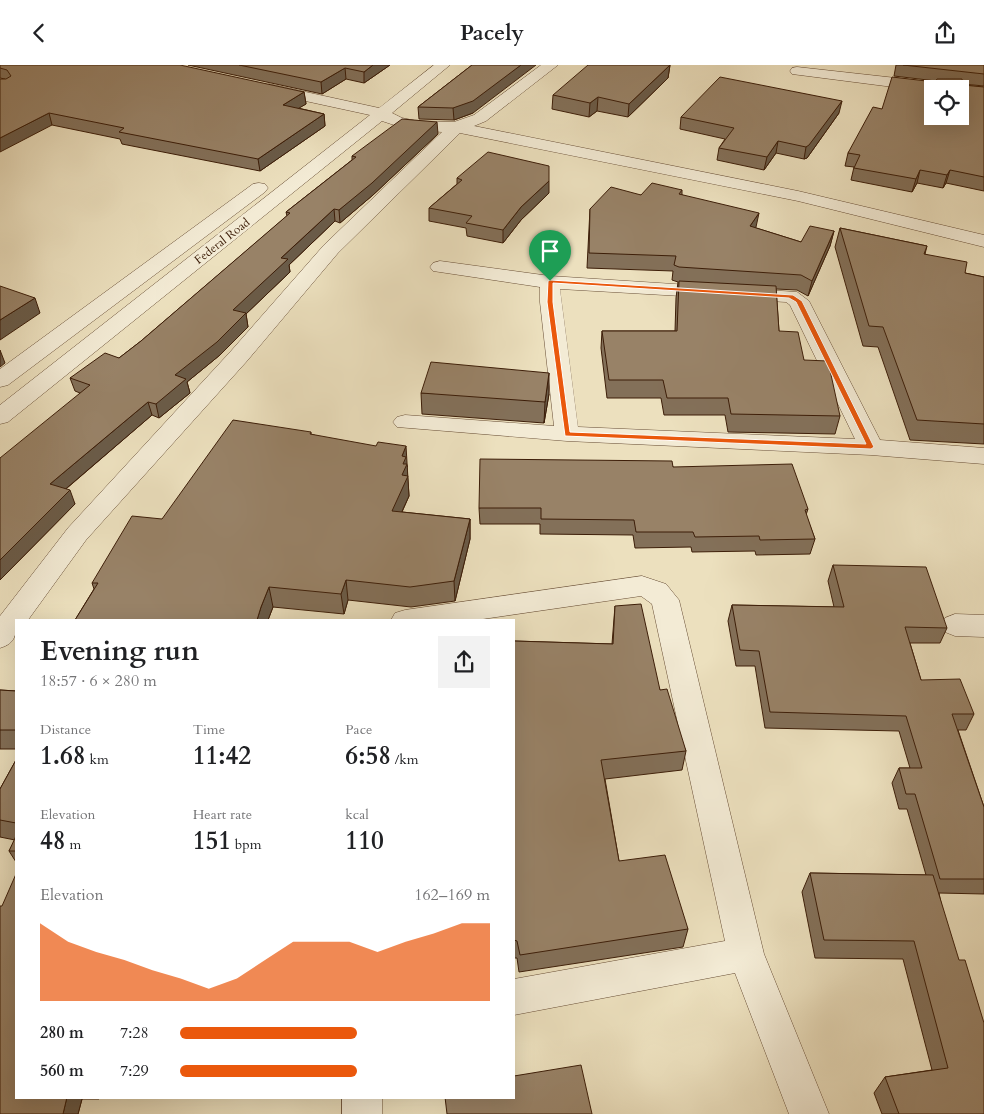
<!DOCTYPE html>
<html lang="en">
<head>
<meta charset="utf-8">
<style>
	body { margin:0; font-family:Cardo,serif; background:#f2f2f2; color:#202124; height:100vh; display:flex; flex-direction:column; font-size:19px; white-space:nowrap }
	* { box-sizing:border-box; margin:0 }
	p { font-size:16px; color:#757577 }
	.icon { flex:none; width:28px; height:28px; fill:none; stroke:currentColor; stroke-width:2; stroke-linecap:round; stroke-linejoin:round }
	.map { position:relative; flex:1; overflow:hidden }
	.side { position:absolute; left:15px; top:554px; width:500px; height:480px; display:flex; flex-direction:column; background:#fff; border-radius:0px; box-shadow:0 5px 20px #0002 }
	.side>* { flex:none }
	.controls { position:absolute; left:924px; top:15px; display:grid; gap:10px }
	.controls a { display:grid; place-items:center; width:45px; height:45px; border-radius:0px; background:#fff; box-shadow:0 5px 20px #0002; font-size:25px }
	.pin { position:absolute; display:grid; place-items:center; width:42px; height:42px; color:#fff; margin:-51px -21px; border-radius:50% 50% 50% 0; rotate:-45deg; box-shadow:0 0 5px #0007 }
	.pin .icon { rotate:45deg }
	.round { display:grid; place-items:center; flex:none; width:52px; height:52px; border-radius:0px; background:#f2f2f2 }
	.summary { display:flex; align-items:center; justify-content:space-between; height:85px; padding:0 25px }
	h1 { font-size:28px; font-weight:700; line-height:38px }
	.stats { display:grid; grid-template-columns:repeat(3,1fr); gap:8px; height:85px; padding:5px 25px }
	.stats div { display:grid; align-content:center }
	.stats b { font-size:25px; font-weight:700 }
	.stats small { font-size:14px; font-weight:400 }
	.stats p { font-size:14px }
	.chart { height:140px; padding:10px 25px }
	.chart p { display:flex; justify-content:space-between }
	.chart svg { width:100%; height:90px; margin-top:5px; fill:#ea580c; opacity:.7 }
	ul { padding:0 25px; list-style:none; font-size:16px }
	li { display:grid; grid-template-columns:80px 60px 1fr; align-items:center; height:38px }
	li i { height:12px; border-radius:6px; background:#ea580c }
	header { display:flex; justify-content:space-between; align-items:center; height:65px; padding:0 25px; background:#fff; font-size:22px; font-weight:700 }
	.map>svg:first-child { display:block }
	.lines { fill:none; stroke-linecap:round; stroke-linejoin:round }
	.street-casing { stroke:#684e36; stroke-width:1 }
	.street { fill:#f3ebd5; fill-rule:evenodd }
	.wall { fill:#837059; stroke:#3c1d08 }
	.shaded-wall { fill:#6a5b48; stroke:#3c1d08 }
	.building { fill:#988267; stroke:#3c1d08; fill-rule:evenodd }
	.route { fill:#ea580c; stroke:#fff; fill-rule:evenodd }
	.labels { text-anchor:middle; stroke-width:5; stroke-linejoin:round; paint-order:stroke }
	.far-street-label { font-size:12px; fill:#3c1d08; stroke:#f3ebd5 }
</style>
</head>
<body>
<header><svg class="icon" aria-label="back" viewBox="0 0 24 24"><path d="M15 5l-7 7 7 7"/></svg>Pacely<svg class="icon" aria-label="share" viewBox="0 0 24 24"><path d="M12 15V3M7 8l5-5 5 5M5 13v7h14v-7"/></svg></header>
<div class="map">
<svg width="984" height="1049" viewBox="0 0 984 1049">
	<rect width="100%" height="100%" fill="#ece0be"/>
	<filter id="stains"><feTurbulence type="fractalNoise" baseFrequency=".004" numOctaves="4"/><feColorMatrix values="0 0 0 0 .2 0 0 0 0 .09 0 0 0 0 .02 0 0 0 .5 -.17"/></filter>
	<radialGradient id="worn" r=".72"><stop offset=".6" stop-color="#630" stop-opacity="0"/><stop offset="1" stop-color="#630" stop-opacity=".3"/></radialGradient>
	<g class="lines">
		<defs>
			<g id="street">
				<path d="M434,0H450L392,48L402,53L417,56L454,57L474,50L541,0H558L486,56L474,61L798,126L984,170V182L798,136L460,68L338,188L247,296L86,475L28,555H16C16,570 16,578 0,583V551L68,463L231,286L324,180L442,67L406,64L382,56L8,357L0,359V340L370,50L264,27L261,24L264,21L269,19L379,43Z"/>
				<polygon points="797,2 950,19 958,24 932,24 932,27 792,9 790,6 792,3"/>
				<polygon points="259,118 265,119 268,123 265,127 8,320 0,322 0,304 253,119"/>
				<path d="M440,196L550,211L797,227L809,236L880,375L984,383V399L871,390L567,376L397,362L393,357L397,352L405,350L554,361L540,237V222L433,206L430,202L433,198ZM560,224L786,237L790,240L855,374L578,362Z"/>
				<polygon points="642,511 666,519 679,535 764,889 829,1049 789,1049 735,908 514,950 514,914 725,876 652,539 641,531 476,555 391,555 395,548 405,545"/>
				<polygon points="955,549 984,550 984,572 955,571 945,567 941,560 945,553"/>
				<rect x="342" y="1032" width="40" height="17"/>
			</g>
		</defs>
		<use href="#street" class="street-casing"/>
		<use href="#street" class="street"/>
	</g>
	<g class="wall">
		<polygon points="0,0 304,27 306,39 298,43 324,49 325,61 260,106 122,79 120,74 52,60 5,14 0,13"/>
		<polygon points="188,0 390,0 364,18 346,14 322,29"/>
		<polygon points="472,0 473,48 454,55 419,54 418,42"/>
		<polygon points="670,0 668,13 628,52 597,46 589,52 552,44 553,30"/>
		<polygon points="896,0 984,0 984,21 963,19 963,20 984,22 984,126 946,118 943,123 917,118 912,127 851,115 854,102 845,101 848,88 882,44 935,17 936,16 894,11"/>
		<polygon points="839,48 807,93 804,94 776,88 764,105 717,95 719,83 725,74 680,64 681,52"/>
		<polygon points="438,69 373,130 340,158 335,156 289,200 290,207 246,249 248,262 220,290 187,317 190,328 159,353 152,350 66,424 75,439 0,515 80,328 75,326 70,313 119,293 141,276 287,151 286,147 352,95 352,91"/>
		<polygon points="457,113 549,128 521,155 503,178 467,171 466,163 429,156 429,143 457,119"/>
		<polygon points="682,125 682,130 756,163 801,177 834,166 830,181 808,231 797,225 776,224 779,266 804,295 840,351 835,369 728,367 725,350 664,350 661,333 607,333 601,283 602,266 675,266 676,233 678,217 672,215 673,206 587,203 590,144 641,130"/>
		<polygon points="840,163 927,181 925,189 965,208 984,212 984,379 910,375 878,282 863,281 835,182"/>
		<polygon points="421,328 549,329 544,358 422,349"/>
		<polygon points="311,367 311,369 408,401 407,402 409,431 402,447 470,454 470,474 455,536 411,542 348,535 344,549 273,542 268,555 75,555 94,524 92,518 162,454"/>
		<polygon points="673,402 808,444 806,450 815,474 810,489 756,490 755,486 692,487 691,482 635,483 633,470 540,469 540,459 480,459 479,443"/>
		<polygon points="833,500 947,563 940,578 910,578 921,615 974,649 966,665 958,665 984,742 984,829 939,828 984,1049 882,1049 874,1028 885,1012 932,1005 903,894 815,893 802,827 810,808 926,810 907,744 899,744 892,718 899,703 910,703 899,666 765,663 755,601 736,601 728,556 732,540 834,542 828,516"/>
		<polygon points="615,541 660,625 686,686 682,705 605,714 619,796 688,864 683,882 519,907 517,893 514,893 514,576 612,579"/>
		<polygon points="0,625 16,626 16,684 0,684"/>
		<polygon points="16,695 16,797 9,786 15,775 0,772 0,724"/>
		<polygon points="2,841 16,1032 99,1032 99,1034 82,1034 78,1049 0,1049"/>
	</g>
	<g class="shaded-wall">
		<polygon points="373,0 390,0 364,18 364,7"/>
		<polygon points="521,0 536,0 473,48 454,55 453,43"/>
		<polygon points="670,0 668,13 628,52 629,39"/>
		<polygon points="345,3 346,14 322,29 321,17"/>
		<polygon points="304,27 306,39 284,52 283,40"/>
		<polygon points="598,32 597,46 589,52 590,38"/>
		<polygon points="842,36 839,48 807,93 804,94 806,82"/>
		<polygon points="49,48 52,60 0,87 0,73"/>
		<polygon points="324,49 325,61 260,106 258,94"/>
		<polygon points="437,57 438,69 373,130 340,158 339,145"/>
		<polygon points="778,76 776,88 764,105 767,92"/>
		<polygon points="920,105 917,118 912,127 916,114"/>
		<polygon points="950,105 946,118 943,123 947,110"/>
		<polygon points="549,116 549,128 521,155 503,178 503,165 521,142"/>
		<polygon points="334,144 335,156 289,200 290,207 246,249 248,262 220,290 187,317 190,328 159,353 156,339 175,310 233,245 281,193"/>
		<polygon points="759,148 756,162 747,176 750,161"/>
		<polygon points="834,166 830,181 808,231 812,216"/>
		<polygon points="35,233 40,248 0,275 0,255"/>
		<polygon points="0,285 5,298 0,302"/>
		<polygon points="549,308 549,329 544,358 545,337"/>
		<polygon points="148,337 152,350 55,433 50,419"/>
		<polygon points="406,381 409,431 393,466 392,446 402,391"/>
		<polygon points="70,425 75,439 0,515 0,495"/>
		<polygon points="470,454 470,474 455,536 454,516"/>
		<polygon points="346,515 348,535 344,549 341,529"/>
		<polygon points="269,522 273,542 268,555 257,555 261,542"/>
		<polygon points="67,1032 80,1032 82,1034 78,1049 63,1049"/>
	</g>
	<g class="building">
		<polygon points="0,0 180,0 304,27 283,40 324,49 258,94 119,67 124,63 49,48 0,73 0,14 6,14 11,11 7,5 0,3"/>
		<polygon points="239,0 373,0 364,7 345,3 321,17"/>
		<polygon points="472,0 521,0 473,36 453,43 418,42"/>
		<polygon points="588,0 670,0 629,39 598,32 590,38 553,30"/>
		<polygon points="903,0 984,0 984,9"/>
		<polygon points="720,12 842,36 809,80 806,82 778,76 767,92 719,83 734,63 681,52"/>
		<path d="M892,12L935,17L937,14H962L963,20L984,22V112L950,105L947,110L920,105L916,114L854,103L860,90L848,88L873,42L882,44ZM932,24H960V51H932Z"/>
		<polygon points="402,54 437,57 372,118 339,145 334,144 281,193 288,194 233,245 246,248 217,277 175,310 186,314 156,339 148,337 50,419 70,425 0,495 0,393 90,320 70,313 105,288 119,293 141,276 290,148 286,147 356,92 352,91"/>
		<polygon points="488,87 549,101 549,116 521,142 503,165 466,158 472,151 429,143 462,115 457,113"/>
		<polygon points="652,118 682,125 679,129 759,148 750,161 801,177 810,161 834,166 812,216 801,210 679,202 674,200 676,191 589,188 590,144 611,122 641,130"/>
		<polygon points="840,163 927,181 924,189 967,197 965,208 984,212 984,359 917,355 883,262 869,261"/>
		<polygon points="679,216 776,221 779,266 798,267 804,295 828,296 840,351 731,349 728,333 667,333 663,315 609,315 602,266 677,266"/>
		<polygon points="0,221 35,233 0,255"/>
		<polygon points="431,297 549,308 545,337 421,328"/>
		<polygon points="233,355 311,367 310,369 376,381 378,377 406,381 402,391 406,392 403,399 407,399 402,410 408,411 392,446 470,454 454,516 410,522 346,515 341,529 269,522 261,542 257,555 75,555 98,518 92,518 132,451 162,454"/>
		<polygon points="480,394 672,396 673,402 792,399 808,444 805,445 815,474 760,475 759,471 695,472 693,467 636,467 634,455 541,454 541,443 479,443"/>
		<polygon points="833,500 926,502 947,563 905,562 921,615 960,614 974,649 952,649 984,742 984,814 940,814 915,729 906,729 899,703 922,703 906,651 770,647 759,586 740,585 732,540 844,542"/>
		<polygon points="641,539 660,625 667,624 686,686 601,695 619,796 665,790 688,864 520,890 517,876 514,875 514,576 613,579 615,541"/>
		<polygon points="0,625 16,626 16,665 0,665"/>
		<polygon points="16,695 16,758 0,755 0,724"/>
		<polygon points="16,771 16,786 9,786"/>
		<polygon points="810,808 933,810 959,895 965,895 984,958 984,1049 899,1049 885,1012 948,1003 914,876 824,875"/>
		<polygon points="16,809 16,1032 67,1032 63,1049 0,1049 0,841 2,841"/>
		<polygon points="581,1000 592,1049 447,1049 445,1032 514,1032 514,1011"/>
	</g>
	<path class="route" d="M550,215L793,230L802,236L874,382L871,384L565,371L547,237L548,216ZM553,218L789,233L796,237L866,379L570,367L553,237Z"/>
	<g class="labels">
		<g class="far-street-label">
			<text transform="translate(222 176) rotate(-38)" y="4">Federal Road</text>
		</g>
	</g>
	<rect width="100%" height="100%" filter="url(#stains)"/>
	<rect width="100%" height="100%" fill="url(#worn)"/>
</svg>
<div class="controls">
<a><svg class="icon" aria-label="locate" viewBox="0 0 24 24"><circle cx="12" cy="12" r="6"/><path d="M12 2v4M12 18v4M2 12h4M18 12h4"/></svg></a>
</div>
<div class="pin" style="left:550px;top:216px;background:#1e9e55"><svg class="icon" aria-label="arrive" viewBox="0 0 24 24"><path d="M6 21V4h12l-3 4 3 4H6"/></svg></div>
<section class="side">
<div class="summary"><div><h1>Evening run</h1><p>18:57 · 6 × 280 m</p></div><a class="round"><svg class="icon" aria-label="share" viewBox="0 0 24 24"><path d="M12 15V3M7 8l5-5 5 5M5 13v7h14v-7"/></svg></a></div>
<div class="stats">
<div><p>Distance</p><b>1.68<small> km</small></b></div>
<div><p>Time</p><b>11:42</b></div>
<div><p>Pace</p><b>6:58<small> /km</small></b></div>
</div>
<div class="stats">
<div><p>Elevation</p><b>48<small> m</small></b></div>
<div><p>Heart rate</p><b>151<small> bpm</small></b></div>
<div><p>kcal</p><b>110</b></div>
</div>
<div class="chart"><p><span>Elevation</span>162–169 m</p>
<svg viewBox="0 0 160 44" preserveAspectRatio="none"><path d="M0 44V6L10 15L20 20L30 24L40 29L50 33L60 38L70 33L80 24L90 15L100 15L110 15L120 20L130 15L140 11L150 6L160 6V44z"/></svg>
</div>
<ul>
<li><b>280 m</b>7:28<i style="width:57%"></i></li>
<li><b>560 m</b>7:29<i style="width:57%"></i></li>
</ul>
</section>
</div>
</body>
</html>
